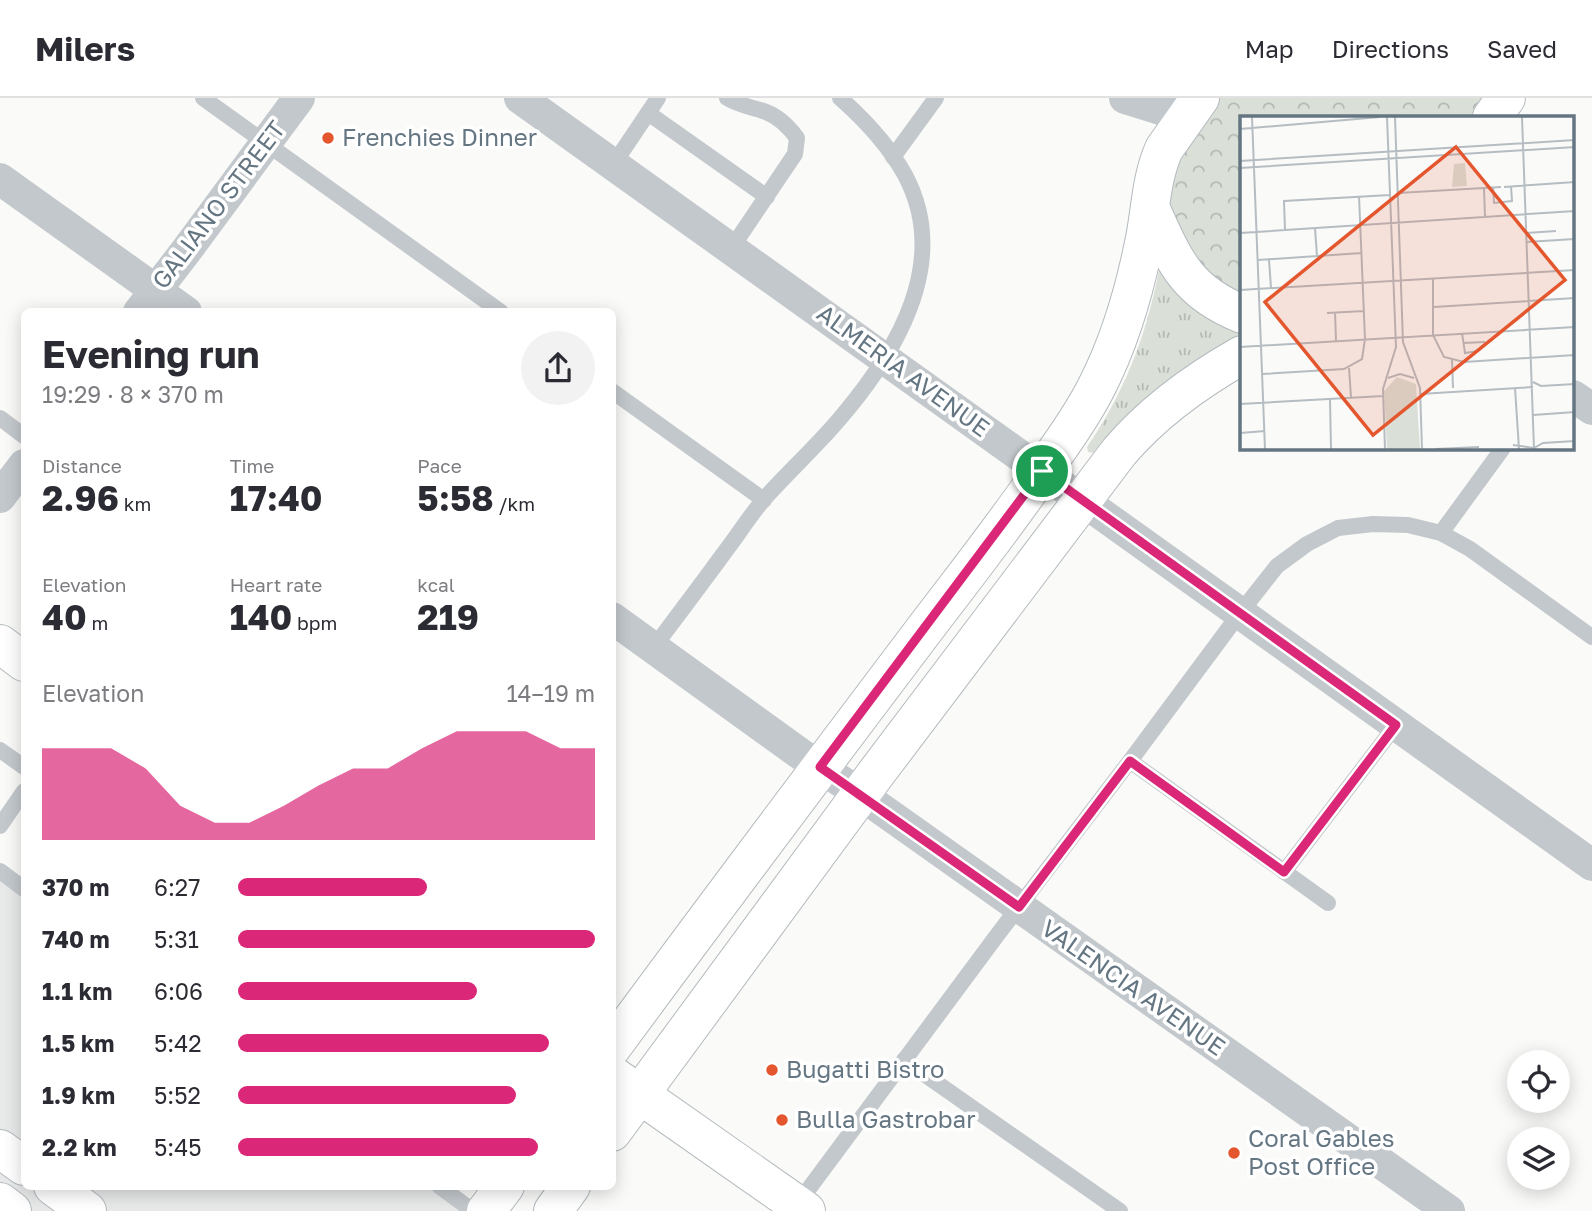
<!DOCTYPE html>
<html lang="en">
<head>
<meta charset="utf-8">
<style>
	body { margin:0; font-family:"Golos Text",sans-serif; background:#f2f2f3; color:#2b2b33; height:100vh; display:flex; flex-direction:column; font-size:26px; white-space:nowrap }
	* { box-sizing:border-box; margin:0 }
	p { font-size:23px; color:#7c7c81 }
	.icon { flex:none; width:38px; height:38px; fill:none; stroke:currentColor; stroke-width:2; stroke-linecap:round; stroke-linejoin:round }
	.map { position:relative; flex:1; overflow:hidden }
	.details { position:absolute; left:21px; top:210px; width:595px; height:882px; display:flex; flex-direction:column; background:#fff; border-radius:10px; box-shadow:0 4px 18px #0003 }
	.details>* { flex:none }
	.controls { position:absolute; left:1507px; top:952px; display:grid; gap:14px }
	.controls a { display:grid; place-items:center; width:63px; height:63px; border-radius:50%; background:#fff; box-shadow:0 4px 18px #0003; font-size:35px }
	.pin { position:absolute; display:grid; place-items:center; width:60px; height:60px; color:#fff; margin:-30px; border:4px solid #fff; border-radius:50%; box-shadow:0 2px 7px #0007 }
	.round { display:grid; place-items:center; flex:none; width:74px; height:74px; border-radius:37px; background:#f2f2f3 }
	.summary { display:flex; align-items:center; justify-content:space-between; height:119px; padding:0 21px }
	h1 { font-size:38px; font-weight:700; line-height:52px }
	.figures { display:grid; grid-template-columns:repeat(3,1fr); gap:10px; height:119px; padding:7px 21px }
	.figures div { display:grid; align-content:center }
	.figures b { font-size:35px; font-weight:700 }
	.figures small { font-size:19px; font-weight:400 }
	.figures p { font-size:19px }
	.chart { height:196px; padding:14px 21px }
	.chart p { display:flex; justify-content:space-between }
	.chart svg { width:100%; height:126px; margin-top:7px; fill:#db2777; opacity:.7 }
	ul { padding:0 21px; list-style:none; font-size:23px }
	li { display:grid; grid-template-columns:112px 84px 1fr; align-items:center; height:52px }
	li i { height:18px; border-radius:9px; background:#db2777 }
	header { display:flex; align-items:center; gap:42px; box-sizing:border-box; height:98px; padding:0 35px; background:#fff; border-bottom:2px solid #e1e1e2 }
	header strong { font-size:33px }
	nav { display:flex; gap:38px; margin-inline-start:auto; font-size:24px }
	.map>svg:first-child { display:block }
	.built { fill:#e8e9e9 }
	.grass { fill:url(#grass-tufts) }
	.park { fill:url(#park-crowns) }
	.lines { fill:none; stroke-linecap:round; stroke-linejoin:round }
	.secondary-casing { stroke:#b3babf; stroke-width:40 }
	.lane { stroke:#c3c8cc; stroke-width:16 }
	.street { stroke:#c3c8cc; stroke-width:32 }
	.secondary { stroke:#fff; stroke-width:38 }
	.route-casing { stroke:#fff; stroke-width:14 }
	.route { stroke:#db2777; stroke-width:9 }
	.poi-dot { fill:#e4572e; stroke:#fff; stroke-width:2.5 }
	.labels { text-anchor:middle; stroke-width:7; stroke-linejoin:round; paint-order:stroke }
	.poi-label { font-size:24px; fill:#657683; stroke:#fff; text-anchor:start }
	.street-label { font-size:24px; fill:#657683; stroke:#fff }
	.inset-road { fill:none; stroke:#b5bdc2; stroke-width:2 }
	.view { fill:#e4572e; fill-opacity:0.15; stroke:#e4572e; stroke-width:3.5 }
	.inset-edge { fill:none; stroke:#657683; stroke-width:3.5 }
</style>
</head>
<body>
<header>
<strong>Milers</strong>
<nav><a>Map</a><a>Directions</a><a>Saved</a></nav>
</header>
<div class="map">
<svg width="1592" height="1113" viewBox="0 0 1592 1113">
	<defs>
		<pattern id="grass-tufts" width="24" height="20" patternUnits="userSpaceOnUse" patternTransform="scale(1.75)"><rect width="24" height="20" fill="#dadfd7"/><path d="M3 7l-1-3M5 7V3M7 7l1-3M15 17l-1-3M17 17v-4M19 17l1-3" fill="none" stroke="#b4b9b4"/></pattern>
		<pattern id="park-crowns" width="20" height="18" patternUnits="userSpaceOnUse" patternTransform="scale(1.75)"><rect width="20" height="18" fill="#dadfd7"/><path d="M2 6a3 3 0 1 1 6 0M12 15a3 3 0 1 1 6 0" fill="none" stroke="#b4b9b4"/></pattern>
	</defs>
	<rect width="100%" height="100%" fill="#fafaf8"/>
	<polygon class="built" points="0,770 24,787 24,1088 447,1089 482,1113 0,1113"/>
	<path class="grass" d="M1159,172L1242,234L1241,236C1184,266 1133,304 1093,355L1088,354L1087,349C1124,296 1147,236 1159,172Z"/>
	<polygon class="park" points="1219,0 1484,0 1470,19 1242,19 1242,200 1194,167 1172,128 1167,83 1182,48"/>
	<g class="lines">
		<defs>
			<g id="secondary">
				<polyline points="1492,19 1506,0"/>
				<path d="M1150,109C1174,162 1185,193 1242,216"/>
				<polyline points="0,546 24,564"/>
				<path d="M612,949C715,809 819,671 924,532C965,478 1007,425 1045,369C1064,343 1083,316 1097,288C1122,239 1136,188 1146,135C1151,106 1152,78 1164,51L1200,0"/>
				<polyline points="612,977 806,1113"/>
				<path d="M612,1034L874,678L1119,354C1153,314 1196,283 1242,257"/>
				<polyline points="0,1051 24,1068"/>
				<polyline points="53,1088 87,1113"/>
				<polyline points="0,1104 12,1113"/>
				<polyline points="486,1113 505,1088"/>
				<polyline points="553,1113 571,1088"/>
			</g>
		</defs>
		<use href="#secondary" class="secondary-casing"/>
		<g class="lane">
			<polyline points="203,0 501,214"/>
			<path d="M727,0C742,9 751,8 766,14C779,19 789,29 797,40L795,56L731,151"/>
			<polyline points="648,15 767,99"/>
			<polyline points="893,59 936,0"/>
			<polyline points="613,67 658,0"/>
			<polyline points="612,293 764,402"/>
			<polyline points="0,320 24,338"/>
			<polyline points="1441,435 1503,350"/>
			<path d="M654,549C678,517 703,484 727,451C740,434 751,416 765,400C790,372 818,347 842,318C898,252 951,163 905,77C889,48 865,22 840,0"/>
			<polyline points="0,652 24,669"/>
			<polyline points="1130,663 1328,805"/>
			<polyline points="0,728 24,693"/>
			<polyline points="0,773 24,791"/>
			<polyline points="1284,774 1396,627"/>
			<polyline points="904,962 1120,1113"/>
			<polyline points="439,1088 473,1113"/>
			<polyline points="796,1108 998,836 1130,663 1240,515 1277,468 1307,446 1338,430 1373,426 1408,427 1441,435 1470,451 1592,539"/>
		</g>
		<g class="street">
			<polyline points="520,0 1592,767"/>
			<polyline points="1125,0 1186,19"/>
			<polyline points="0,81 186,214"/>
			<polyline points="139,214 186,153 299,0"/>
			<polyline points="1573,298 1592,311"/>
			<polyline points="0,399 24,367"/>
			<polyline points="612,520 799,655 860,696 1449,1113"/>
		</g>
		<use href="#secondary" class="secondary"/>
	</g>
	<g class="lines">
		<defs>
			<polygon id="route" points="1042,373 1396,627 1284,774 1130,663 1019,809 820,669"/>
		</defs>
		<use href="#route" class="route-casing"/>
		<use href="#route" class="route"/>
	</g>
	<g class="poi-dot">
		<circle cx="328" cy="40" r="7"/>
		<circle cx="772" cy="972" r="7"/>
		<circle cx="782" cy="1022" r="7"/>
		<circle cx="1234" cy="1055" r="7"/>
	</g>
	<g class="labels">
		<g class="poi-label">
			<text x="342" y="48">Frenchies Dinner</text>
			<text x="786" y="980">Bugatti Bistro</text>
			<text x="796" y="1030">Bulla Gastrobar</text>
			<text x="1248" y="1049">Coral Gables<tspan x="1248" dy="28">Post Office</tspan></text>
		</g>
		<g class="street-label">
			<text transform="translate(219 107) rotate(-53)" y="8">GALIANO STREET</text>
			<text transform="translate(903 273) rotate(36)" y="8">ALMERIA AVENUE</text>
			<text transform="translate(1133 890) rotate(35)" y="8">VALENCIA AVENUE</text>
		</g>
	</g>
	<g transform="translate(1240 18)">
		<rect width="334" height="334" fill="#fafaf8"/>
		<path d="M225,47L227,70L212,71L214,48Z" fill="#dadfd7"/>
		<path d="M157,261L176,268L180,333H147L144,275Z" fill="#dadfd7"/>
		<path class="inset-road" d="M12,1L25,333M155,1L163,226L180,272L182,333M282,1L294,333M0,13L140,1M0,45L335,24M0,52L335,31M253,71L254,87L272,85L271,70M264,71L335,66M244,72L245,101M158,77L261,71M75,112L77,140M45,114L44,85L150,79M0,117L335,95M286,117L316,115M286,126L335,123M18,144L122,137M29,144L31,172M193,162V219L204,241L224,246L335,239M0,174L335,154M194,191L335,182M95,196L96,225M87,197L124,195M222,217L225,237L238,235M223,227L245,226M0,231L335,211M212,244L213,272M109,252L111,281M22,258L104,253L122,243L125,223L119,80M148,262L160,258L174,262M293,266L301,270L335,268M275,272L279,333M180,278L293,271M90,283L91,333M0,288L143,280M293,299L335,296M0,317L25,315M273,329L294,332L303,327L335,325M145,333L143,273L156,231L147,1M196,333L239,331"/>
		<path class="view" d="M216,31L325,164L133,319L25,186Z"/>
		<rect width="334" height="334" class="inset-edge"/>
	</g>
</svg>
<div class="controls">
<a><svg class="icon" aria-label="locate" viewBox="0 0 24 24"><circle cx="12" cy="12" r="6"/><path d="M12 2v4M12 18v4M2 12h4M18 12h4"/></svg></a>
<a><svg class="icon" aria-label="layers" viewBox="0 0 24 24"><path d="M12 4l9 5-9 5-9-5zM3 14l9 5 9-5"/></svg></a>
</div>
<div class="pin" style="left:1042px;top:373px;background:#1e9e55"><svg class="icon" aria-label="arrive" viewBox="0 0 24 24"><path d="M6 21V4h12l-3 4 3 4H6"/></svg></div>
<section class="details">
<div class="summary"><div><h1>Evening run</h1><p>19:29 · 8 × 370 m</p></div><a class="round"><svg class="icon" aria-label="share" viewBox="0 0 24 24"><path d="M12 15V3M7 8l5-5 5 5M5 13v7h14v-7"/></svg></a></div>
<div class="figures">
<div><p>Distance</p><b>2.96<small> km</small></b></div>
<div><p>Time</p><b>17:40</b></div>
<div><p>Pace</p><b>5:58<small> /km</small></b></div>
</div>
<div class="figures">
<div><p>Elevation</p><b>40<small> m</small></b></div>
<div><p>Heart rate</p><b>140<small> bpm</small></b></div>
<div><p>kcal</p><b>219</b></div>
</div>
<div class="chart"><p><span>Elevation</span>14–19 m</p>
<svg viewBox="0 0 160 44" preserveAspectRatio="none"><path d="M0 44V12L10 12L20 12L30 19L40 32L50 38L60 38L70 32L80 25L90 19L100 19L110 12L120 6L130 6L140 6L150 12L160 12V44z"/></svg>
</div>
<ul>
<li><b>370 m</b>6:27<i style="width:53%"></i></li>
<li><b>740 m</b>5:31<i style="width:100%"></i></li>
<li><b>1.1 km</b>6:06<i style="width:67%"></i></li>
<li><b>1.5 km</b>5:42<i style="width:87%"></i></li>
<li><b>1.9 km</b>5:52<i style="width:78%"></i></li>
<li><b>2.2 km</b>5:45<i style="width:84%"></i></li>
</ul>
</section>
</div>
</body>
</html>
